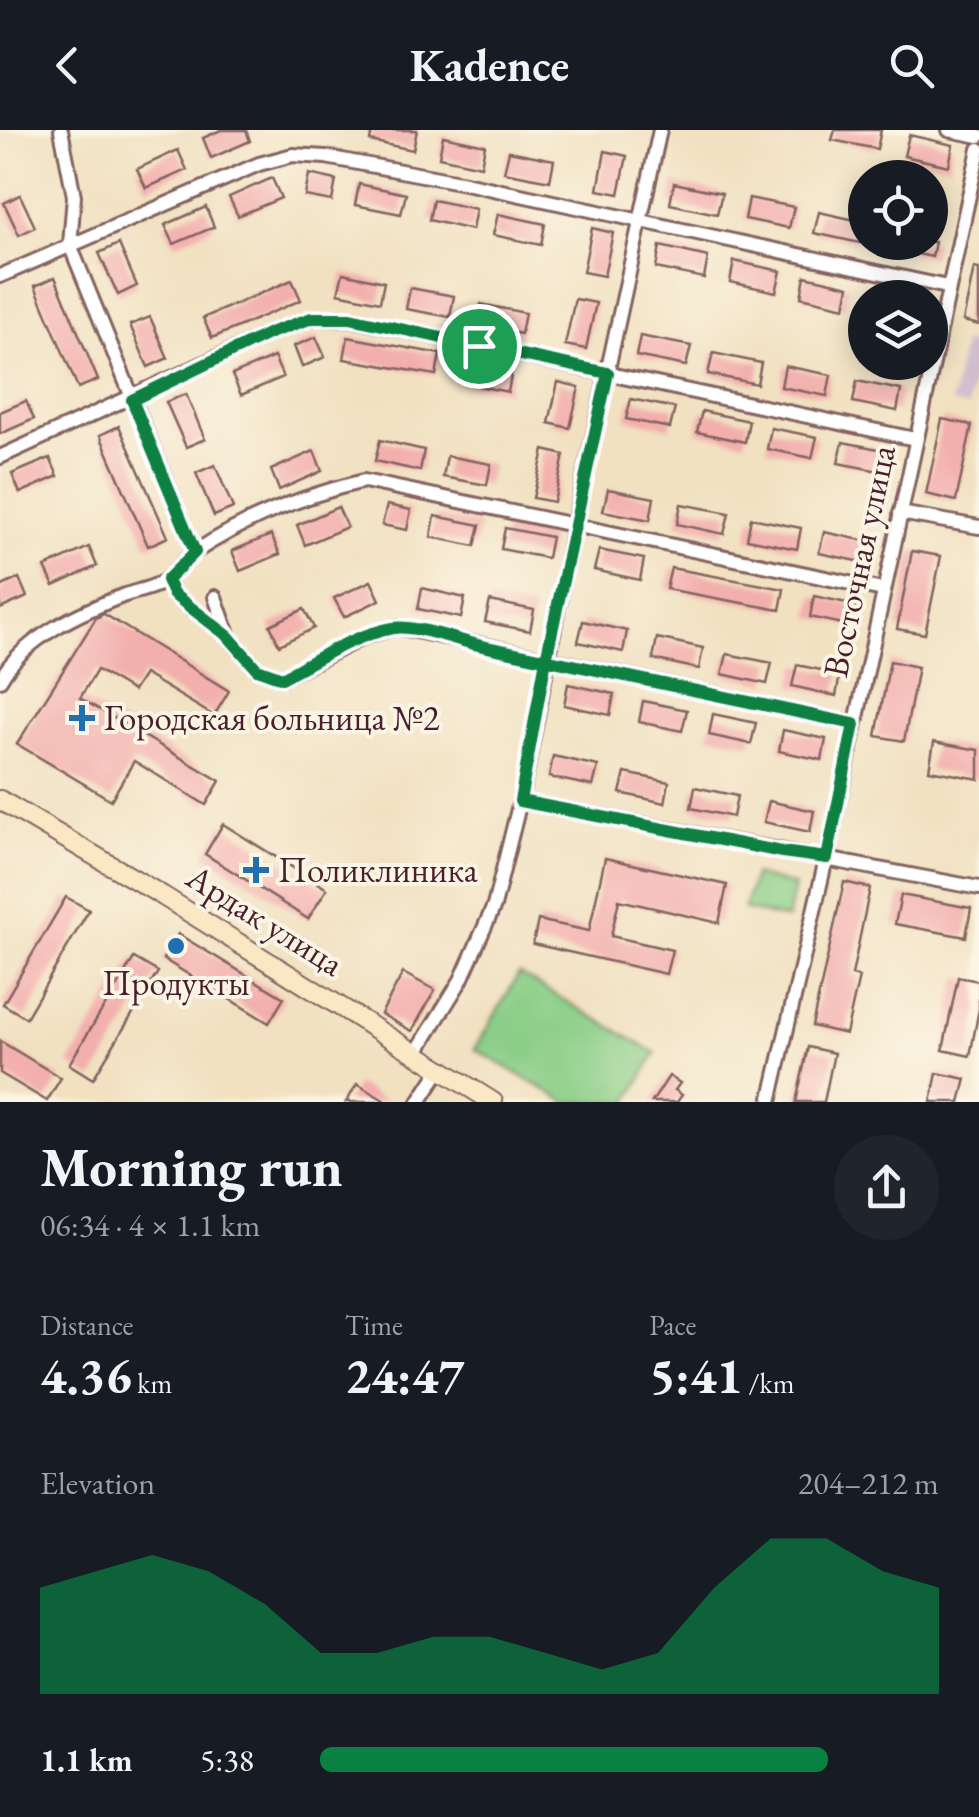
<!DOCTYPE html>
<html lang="en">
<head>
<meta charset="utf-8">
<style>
	body { margin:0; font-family:"EB Garamond",serif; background:#20242c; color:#f1f3f6; height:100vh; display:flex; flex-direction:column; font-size:38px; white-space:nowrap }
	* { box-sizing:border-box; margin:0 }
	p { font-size:32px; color:#9ea1a6 }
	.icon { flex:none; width:55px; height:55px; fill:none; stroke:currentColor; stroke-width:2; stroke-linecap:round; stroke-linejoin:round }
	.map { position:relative; height:972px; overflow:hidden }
	.details { display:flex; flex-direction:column; background:#171b24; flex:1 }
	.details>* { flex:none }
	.buttons { position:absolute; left:848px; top:30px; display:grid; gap:20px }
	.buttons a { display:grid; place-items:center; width:100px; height:100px; border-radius:50%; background:#171b24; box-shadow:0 5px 25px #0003; font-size:50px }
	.pin { position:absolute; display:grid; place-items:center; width:85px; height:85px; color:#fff; margin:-42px; border:5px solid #fff; border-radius:50%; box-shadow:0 2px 10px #0007 }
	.round { display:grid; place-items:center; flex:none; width:105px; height:105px; border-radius:52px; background:#20242c }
	.summary { display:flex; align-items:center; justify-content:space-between; height:170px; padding:0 40px }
	h1 { font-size:55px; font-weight:700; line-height:75px }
	.figures { display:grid; grid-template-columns:repeat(3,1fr); gap:15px; height:170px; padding:10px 40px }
	.figures div { display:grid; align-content:center }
	.figures b { font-size:50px; font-weight:700 }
	.figures small { font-size:28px; font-weight:400 }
	.figures p { font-size:28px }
	.chart { height:280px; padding:20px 40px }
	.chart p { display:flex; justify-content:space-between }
	.chart svg { width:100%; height:180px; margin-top:10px; fill:#0b8043; opacity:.7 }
	ul { padding:0 40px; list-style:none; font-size:32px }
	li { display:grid; grid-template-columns:160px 120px 1fr; align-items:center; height:75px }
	li i { height:25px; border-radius:12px; background:#0b8043 }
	header { display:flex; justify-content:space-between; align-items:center; height:130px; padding:0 40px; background:#171b24; font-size:45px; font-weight:700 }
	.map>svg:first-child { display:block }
	.industrial { fill:#cfbdce }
	.green { fill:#8ace87; stroke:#6a7659; stroke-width:2.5 }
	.building { fill:#f3afad }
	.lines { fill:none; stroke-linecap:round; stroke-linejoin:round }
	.street-casing { stroke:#846360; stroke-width:18 }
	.secondary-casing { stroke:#846360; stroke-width:22 }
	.street { stroke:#fff; stroke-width:12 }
	.secondary { stroke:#fae7c3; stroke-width:18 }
	.route-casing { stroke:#fff; stroke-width:20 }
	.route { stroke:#0b8043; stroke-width:12 }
	.poi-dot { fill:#1f6fb2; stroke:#fcf5e5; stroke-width:4 }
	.labels { text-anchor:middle; stroke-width:8; stroke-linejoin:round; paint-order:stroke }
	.street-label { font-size:35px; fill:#4a1f2b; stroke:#fcf5e5 }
	.poi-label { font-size:35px; fill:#4a1f2b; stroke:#fcf5e5; text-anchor:start }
</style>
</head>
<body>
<header><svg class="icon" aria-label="back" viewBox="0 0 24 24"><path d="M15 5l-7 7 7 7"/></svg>Kadence<svg class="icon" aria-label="search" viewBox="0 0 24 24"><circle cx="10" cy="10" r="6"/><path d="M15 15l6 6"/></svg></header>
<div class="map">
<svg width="979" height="972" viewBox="0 0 979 972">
	<rect width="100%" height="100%" fill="#fcf5e5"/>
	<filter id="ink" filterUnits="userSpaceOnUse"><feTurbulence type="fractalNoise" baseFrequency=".01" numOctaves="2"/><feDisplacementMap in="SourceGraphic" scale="20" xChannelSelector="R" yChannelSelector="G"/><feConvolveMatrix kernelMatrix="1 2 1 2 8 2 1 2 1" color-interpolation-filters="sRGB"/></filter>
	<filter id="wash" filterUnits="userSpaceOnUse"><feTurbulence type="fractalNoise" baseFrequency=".0048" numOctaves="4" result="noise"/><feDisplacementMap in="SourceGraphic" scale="40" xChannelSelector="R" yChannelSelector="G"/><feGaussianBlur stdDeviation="2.25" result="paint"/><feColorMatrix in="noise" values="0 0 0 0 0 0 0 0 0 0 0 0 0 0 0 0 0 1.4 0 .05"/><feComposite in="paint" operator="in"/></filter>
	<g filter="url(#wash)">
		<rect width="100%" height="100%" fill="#f1e1c1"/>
		<polygon class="industrial" points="963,212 979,216 968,277 951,273"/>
		<g class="green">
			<polygon points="754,745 794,756 787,789 744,779"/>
			<polygon points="519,844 656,923 628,972 567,972 475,919"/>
		</g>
		<g id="blocks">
			<g class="building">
				<polygon points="221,0 246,0 250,11 211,28 203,8"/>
				<polygon points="372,0 417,0 413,20 370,11"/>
				<polygon points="835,0 881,0 877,19 832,10"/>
				<polygon points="909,5 953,15 949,36 904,26"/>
				<polygon points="443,6 485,15 481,36 439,27"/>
				<polygon points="178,20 187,40 146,58 137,39"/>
				<polygon points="509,21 554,30 550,51 504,42"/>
				<polygon points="605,21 627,26 619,64 598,60"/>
				<polygon points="309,44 336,50 332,71 305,66"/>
				<polygon points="272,48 281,68 238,86 229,67"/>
				<polygon points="674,53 722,63 717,84 670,74"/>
				<polygon points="359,54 406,64 401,84 355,75"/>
				<polygon points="20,65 35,97 19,105 4,73"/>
				<polygon points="749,68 794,77 789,98 745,89"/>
				<polygon points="433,70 476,79 472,100 429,90"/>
				<polygon points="206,77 214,97 174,114 165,95"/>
				<polygon points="819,82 864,92 860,113 814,103"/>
				<polygon points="498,84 545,94 541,115 493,105"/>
				<polygon points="592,98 613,103 604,146 583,142"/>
				<polygon points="890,112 935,112 932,127 890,118"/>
				<polygon points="119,114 137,156 118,165 99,123"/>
				<polygon points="660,116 708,127 704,148 656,138"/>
				<polygon points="734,131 781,141 776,162 730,152"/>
				<polygon points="974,138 979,139 979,195 963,191"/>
				<polygon points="343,143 384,152 380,172 338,163"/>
				<polygon points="805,146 849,156 845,177 801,167"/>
				<polygon points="55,147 98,250 78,258 35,156"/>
				<polygon points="292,150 301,170 212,208 203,188"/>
				<polygon points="410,158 454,166 450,187 406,179"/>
				<polygon points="575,169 596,173 586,219 565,215"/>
				<polygon points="481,174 525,183 521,204 477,195"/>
				<polygon points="150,187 168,228 148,237 130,195"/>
				<polygon points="640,206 691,216 686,236 636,226"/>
				<polygon points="316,207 325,227 302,237 294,216"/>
				<polygon points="348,207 440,224 436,245 344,229"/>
				<polygon points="713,223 761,233 757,254 708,244"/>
				<polygon points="274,227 283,247 241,265 232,245"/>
				<polygon points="467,232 512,241 508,262 463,253"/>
				<polygon points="785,236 831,245 827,266 781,257"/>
				<polygon points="857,251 901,260 897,281 853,272"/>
				<polygon points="558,252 579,257 570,298 549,293"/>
				<polygon points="186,264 205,309 186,317 166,272"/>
				<polygon points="631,269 675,278 670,298 626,289"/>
				<polygon points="26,271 34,289 0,304 0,282"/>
				<polygon points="702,281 749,291 745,312 697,302"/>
				<polygon points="942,289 972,295 956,371 926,364"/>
				<polygon points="119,296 168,407 148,416 100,305"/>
				<polygon points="771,298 817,307 812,328 767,319"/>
				<polygon points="380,310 424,320 420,341 375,331"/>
				<polygon points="843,312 888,321 884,342 838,333"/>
				<polygon points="544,320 564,325 554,372 533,368"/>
				<polygon points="314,321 322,341 279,360 271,340"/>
				<polygon points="447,326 491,334 487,355 443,347"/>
				<polygon points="50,328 58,346 20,363 12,344"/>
				<polygon points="215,335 233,378 214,386 196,343"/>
				<polygon points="608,359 654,368 650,390 603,381"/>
				<polygon points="681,374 729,383 724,404 677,394"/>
				<polygon points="387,375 411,380 407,400 382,395"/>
				<polygon points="338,377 347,397 305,415 297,395"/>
				<polygon points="435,386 480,395 475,416 431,407"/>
				<polygon points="751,388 801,398 797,419 747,409"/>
				<polygon points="505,398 551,407 547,428 501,419"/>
				<polygon points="824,402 871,412 867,433 819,423"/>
				<polygon points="271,405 280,424 240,441 232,421"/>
				<polygon points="89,417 97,436 54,456 45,437"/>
				<polygon points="599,420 644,429 640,450 594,440"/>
				<polygon points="912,421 941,426 925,504 897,499"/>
				<polygon points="671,438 784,459 780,480 666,459"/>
				<polygon points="19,448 27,467 0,479 0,457"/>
				<polygon points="371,451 380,470 344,487 334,468"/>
				<polygon points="422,458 465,468 461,488 418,479"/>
				<polygon points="814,466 856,475 852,496 810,487"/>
				<polygon points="490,471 534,480 530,501 485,492"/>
				<polygon points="304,479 314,498 279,515 270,495"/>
				<polygon points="104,484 229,561 214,586 144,544 133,561 97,540 80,568 220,651 206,675 134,631 111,670 17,614 96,488"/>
				<polygon points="583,491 627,501 623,522 578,512"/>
				<polygon points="657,508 703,518 699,539 653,529"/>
				<polygon points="727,524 772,533 767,554 722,544"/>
				<polygon points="890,531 918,537 904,611 876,606"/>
				<polygon points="797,535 840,544 836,566 792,556"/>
				<polygon points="568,554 614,564 610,585 564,575"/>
				<polygon points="643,571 687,580 682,601 639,592"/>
				<polygon points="713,584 756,593 751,614 709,605"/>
				<polygon points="783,600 826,609 822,630 779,621"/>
				<polygon points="934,612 979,620 979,649 929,640"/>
				<polygon points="553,626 598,636 593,656 549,647"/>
				<polygon points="625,643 669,652 665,673 620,663"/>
				<polygon points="695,657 737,666 733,687 691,678"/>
				<polygon points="769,671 814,681 810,702 764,692"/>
				<polygon points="223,694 327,759 308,789 205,724"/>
				<polygon points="605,728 727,755 719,793 619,770 611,806 672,820 666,844 533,814 538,790 589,801"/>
				<polygon points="844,752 870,758 852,845 859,847 846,904 812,896"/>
				<polygon points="901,765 971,778 966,807 895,794"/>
				<polygon points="66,767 89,780 26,888 3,874"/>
				<polygon points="178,804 284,868 269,893 163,829"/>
				<polygon points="134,828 158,842 93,949 69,934"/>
				<polygon points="403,843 435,860 412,901 381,884"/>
				<polygon points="958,847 979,851 979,879 970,926 943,920"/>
				<polygon points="0,911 61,948 47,971 0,943"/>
				<polygon points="808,917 834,923 824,972 796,972"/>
				<polygon points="937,943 966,949 960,972 931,972"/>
				<polygon points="669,946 680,953 675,960 682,965 677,972 652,972"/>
				<polygon points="357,954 387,972 346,972"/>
			</g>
		</g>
	</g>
	<g filter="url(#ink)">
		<use href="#blocks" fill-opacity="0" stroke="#846360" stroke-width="2.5"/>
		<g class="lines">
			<defs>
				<g id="street">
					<polyline points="61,0 74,66 70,115 195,422"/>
					<polyline points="949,0 979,6"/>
					<polyline points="0,146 259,34 293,25 326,27 465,53 947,157"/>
					<polyline points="0,327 270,203 312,188 350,189 915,309"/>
					<polyline points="900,383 979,397"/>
					<polyline points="167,450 173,464 228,506 257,539 282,548 364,507 397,497 854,594"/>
					<polyline points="215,467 228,504"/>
					<path d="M0,550C24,507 81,482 125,465C137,461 158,457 167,449C177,441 184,430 195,422C245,389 306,365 364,351L883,460"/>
					<polyline points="520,671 979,758"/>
					<polyline points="416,923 461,850 494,776 523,659 574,395 660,0"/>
					<polyline points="419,972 441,938"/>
					<polyline points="770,972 835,690 979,19"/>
				</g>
				<polyline id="secondary" points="0,670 163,766 493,972"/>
			</defs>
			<use href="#street" class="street-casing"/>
			<use href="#secondary" class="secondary-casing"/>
			<use href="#street" class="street"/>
			<use href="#secondary" class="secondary"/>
		</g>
	</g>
	<g class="lines" filter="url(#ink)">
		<defs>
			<path id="route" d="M479,216L608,243L546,529L520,671L782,722L827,728L854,594C730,567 606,541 482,516C459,511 414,494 393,498C354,505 317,529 282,548L257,539L228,506L173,464L167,450L195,422L132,270L270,203L312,188H350L479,216"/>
		</defs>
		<use href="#route" class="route-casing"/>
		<use href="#route" class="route"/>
	</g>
	<g class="poi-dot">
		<path d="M77 573h10v10h10v10h-10v10h-10v-10h-10v-10h10z"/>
		<path d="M251 725h10v10h10v10h-10v10h-10v-10h-10v-10h10z"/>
		<circle cx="176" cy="816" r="10"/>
	</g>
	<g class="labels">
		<g class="street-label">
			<text transform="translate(859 431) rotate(-78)" y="12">Восточная улица</text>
			<text transform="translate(265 790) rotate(32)" y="12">Ардак улица</text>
		</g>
		<g class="poi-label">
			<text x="104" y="600">Городская больница №2</text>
			<text x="278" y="752">Поликлиника</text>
			<text x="176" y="865" text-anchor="middle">Продукты</text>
		</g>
	</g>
</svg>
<div class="buttons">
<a><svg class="icon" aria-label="locate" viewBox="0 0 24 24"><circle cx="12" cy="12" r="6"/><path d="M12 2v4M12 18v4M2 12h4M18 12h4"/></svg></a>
<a><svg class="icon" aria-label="layers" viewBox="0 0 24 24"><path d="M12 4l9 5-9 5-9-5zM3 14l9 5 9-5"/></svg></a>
</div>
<div class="pin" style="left:479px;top:216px;background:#1e9e55"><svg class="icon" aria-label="arrive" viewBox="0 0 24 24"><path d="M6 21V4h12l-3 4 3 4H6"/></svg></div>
</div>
<section class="details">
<div class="summary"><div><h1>Morning run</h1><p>06:34 · 4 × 1.1 km</p></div><a class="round"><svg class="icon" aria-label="share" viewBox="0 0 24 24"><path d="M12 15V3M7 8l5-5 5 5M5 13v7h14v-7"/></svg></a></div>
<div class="figures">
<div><p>Distance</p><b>4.36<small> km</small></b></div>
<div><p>Time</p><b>24:47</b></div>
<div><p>Pace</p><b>5:41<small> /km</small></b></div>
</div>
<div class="chart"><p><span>Elevation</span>204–212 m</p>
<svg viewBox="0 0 160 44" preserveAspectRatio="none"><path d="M0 44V18L10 14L20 10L30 14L40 22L50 34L60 34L70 30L80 30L90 34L100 38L110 34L120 18L130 6L140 6L150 14L160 18V44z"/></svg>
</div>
<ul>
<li><b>1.1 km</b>5:38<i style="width:82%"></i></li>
</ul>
</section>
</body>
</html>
